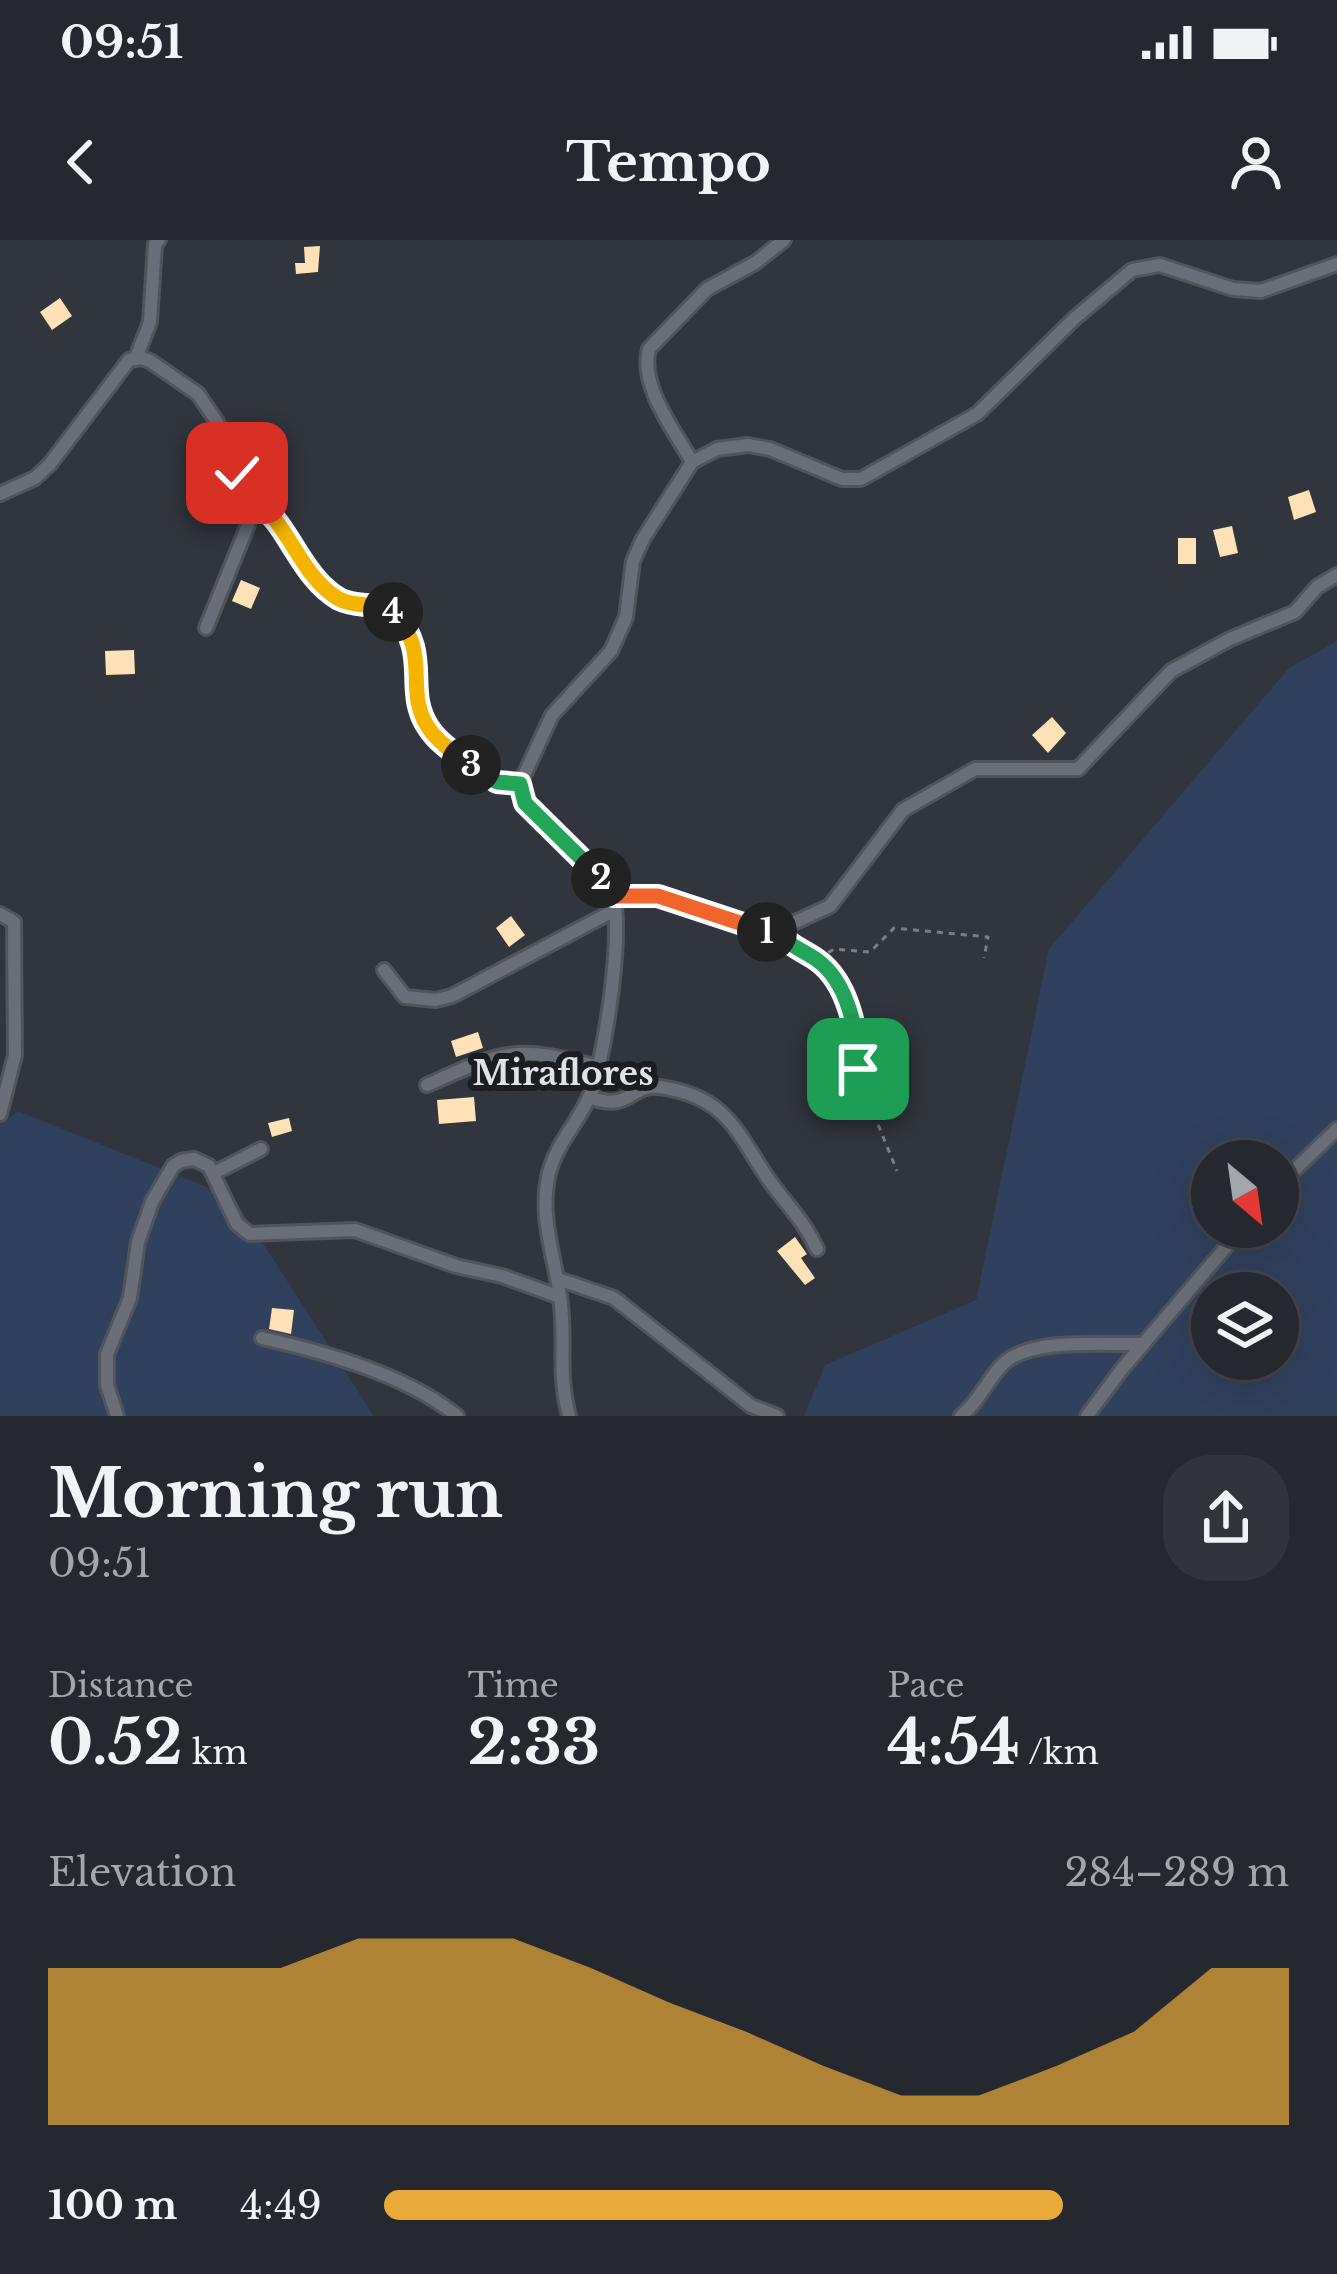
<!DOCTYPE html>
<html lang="en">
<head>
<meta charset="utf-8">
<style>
	body { margin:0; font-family:"Libre Baskerville",serif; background:#31343a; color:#f1f3f6; height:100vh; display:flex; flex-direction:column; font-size:45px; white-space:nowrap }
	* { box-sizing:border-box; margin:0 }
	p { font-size:39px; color:#a3a6aa }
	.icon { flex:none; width:66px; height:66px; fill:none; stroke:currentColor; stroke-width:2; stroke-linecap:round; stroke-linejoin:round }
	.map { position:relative; height:1176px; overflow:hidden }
	.panel { display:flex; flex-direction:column; background:#25282e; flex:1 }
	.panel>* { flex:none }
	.needle { width:78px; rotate:151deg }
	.buttons { position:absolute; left:1191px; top:900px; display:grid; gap:24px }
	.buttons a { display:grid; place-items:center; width:108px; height:108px; border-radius:50%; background:#25282e; box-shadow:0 12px 48px #0002,0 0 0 3px #42444a; font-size:60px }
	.pin { position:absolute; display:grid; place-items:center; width:102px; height:102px; color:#fff; margin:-51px; border-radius:24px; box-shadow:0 6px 18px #0006 }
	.km { position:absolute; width:60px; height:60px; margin:-30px; border-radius:50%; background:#222; color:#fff; font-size:33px; line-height:60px; text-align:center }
	.round { display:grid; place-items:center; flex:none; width:126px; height:126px; border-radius:48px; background:#31343a }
	.overview { display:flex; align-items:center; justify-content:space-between; height:204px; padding:0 48px }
	h1 { font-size:66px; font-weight:800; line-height:90px }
	.stats { display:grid; grid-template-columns:repeat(3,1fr); gap:18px; height:204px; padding:12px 48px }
	.stats div { display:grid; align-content:center }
	.stats b { font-size:60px; font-weight:800 }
	.stats small { font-size:33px; font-weight:400 }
	.stats p { font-size:33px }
	.chart { height:336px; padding:24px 48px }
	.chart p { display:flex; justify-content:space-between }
	.chart svg { width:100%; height:216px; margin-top:12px; fill:#eaaa39; opacity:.7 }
	ul { padding:0 48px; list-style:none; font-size:39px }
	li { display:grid; grid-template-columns:192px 144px 1fr; align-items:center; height:90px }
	li i { height:30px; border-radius:15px; background:#eaaa39 }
	.status { display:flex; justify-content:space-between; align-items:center; height:84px; padding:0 60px; background:#25282e; direction:ltr }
	.status svg { height:33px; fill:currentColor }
	header { display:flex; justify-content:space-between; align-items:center; height:156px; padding:0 48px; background:#25282e; font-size:54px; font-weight:800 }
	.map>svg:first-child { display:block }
	.green { fill:#30415d; fill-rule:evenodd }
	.building { fill:#fee1b6 }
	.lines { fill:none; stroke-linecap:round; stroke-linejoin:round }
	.minor-casing { stroke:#50545b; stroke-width:18 }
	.path { stroke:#7b7f85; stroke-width:3; stroke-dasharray:6 6; stroke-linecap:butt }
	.minor { stroke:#696e78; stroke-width:12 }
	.split-1-casing { stroke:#fff; stroke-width:24 }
	.split-2-casing { stroke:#fff; stroke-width:24 }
	.split-3-casing { stroke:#fff; stroke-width:24 }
	.split-4-casing { stroke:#fff; stroke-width:24 }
	.split-5-casing { stroke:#fff; stroke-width:24 }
	.split-1 { stroke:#22a559; stroke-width:15 }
	.split-2 { stroke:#f0652b; stroke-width:15 }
	.split-3 { stroke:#22a559; stroke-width:15 }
	.split-4 { stroke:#f5b400; stroke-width:15 }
	.split-5 { stroke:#f5b400; stroke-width:15 }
	.labels { text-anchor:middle; stroke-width:12; stroke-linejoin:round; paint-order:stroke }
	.neighbourhood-label { font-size:33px; font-weight:bold; fill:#dfe2e7; stroke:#1b1d20 }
</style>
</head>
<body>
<div class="status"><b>09:51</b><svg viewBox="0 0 49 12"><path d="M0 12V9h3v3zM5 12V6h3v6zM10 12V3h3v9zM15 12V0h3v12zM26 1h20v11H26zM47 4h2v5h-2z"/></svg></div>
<header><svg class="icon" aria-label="back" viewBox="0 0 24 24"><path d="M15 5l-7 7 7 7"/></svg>Tempo<svg class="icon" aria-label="person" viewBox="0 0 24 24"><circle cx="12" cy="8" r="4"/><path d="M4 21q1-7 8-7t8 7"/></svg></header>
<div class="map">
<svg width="1337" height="1176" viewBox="0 0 1337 1176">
	<rect width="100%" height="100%" fill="#31353d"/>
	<g class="green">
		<path d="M1337,401V1176H804L825,1125L976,1060L1049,709L1289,428ZM1212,921H1278V987H1212ZM1212,1053H1278V1119H1212Z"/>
		<polygon points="18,871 234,958 374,1176 0,1176 0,885"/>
	</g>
	<g class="building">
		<polygon points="320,6 318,32 296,34 295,23 305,23 304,7"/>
		<polygon points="60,58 72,76 52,90 40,72"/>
		<polygon points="1309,250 1316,272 1294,280 1288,257"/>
		<polygon points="1232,286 1238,313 1220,317 1213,290"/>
		<rect x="1178" y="298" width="18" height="26"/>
		<polygon points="241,340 260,348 251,369 232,361"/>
		<polygon points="134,410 135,434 106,435 105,411"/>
		<polygon points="1052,477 1066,493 1048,513 1032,495"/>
		<polygon points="511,676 525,695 509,707 496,688"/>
		<polygon points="478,792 483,808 456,817 451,801"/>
		<polygon points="474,857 476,881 439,884 437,860"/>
		<polygon points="289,878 292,891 272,897 268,883"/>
		<polygon points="795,997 807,1014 801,1018 815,1038 805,1045 777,1011"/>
		<polygon points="272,1068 294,1070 291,1094 269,1089"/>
	</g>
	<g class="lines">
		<defs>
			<g id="minor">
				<polyline points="136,118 150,82 155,4 159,0"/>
				<path d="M692,222C675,191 639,146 649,109L707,49L755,23L784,0"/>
				<polyline points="0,254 35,238 50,224 129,120 141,118 150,121 198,154 217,182 230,218 248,251 277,282 317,340 339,359 383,366 404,384 418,420 418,462 429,490 484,534 510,545 520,544"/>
				<polyline points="206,388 248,285 248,252"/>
				<polyline points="520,544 552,475 611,411 626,377 633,321 643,299 692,222 717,209 748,205 770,209 842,239 861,239 977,174 1075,78 1132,30 1160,25 1233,49 1261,51 1337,24"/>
				<path d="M520,544L525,563C551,588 590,618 609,647C628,673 604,821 591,853C579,882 557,902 549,933C537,983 560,1027 562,1077C564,1114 559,1139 569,1176"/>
				<polyline points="614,656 658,656 749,688 778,690 830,666 903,570 975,529 1078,529 1171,431 1230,399 1295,372 1317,347 1337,335"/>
				<polyline points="0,674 14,682 15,815 0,874"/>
				<polyline points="384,730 405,757 436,760 452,756 615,670"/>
				<path d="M427,845C506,810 513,805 599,827"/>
				<path d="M589,857C631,873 630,843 660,847C728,857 736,892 769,940C786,964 805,982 817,1009"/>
				<polyline points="214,933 261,909"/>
				<polyline points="1278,946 1337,889"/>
				<polyline points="558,1039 614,1058 751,1166 777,1176"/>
				<path d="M262,1098C325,1112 407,1135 457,1176"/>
				<polyline points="117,1176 107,1145 107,1114 130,1058 138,1002 152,962 173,926 181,921 194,919 209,926 237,984 250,994 355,990 456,1026 502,1036 560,1057"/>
				<path d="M961,1176C979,1162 987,1140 1003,1124C1030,1097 1107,1105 1143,1104"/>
				<polyline points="1087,1176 1122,1129 1243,987"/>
			</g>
		</defs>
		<use href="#minor" class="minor-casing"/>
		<g class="path">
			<polyline points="786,701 817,720 837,742 858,805 860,840 897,931"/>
			<polyline points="818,719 834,709 870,712 894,688 988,697 984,718"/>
		</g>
		<use href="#minor" class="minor"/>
	</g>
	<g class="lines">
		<defs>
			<path id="split-1" d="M767,692L778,690C786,705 803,710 817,720C848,742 858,792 858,829"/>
			<polyline id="split-2" points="601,638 614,656 658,656 767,692"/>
			<polyline id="split-3" points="471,525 497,542 520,544 525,563 601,638"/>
			<path id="split-4" d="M393,372C433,414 403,449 428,487C438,503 456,514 471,525"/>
			<path id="split-5" d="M237,233C249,253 266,267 279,285C297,310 311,343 339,359C356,368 376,362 393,372"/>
		</defs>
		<use href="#split-1" class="split-1-casing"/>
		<use href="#split-2" class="split-2-casing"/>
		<use href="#split-3" class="split-3-casing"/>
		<use href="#split-4" class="split-4-casing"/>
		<use href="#split-5" class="split-5-casing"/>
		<use href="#split-1" class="split-1"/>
		<use href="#split-2" class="split-2"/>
		<use href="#split-3" class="split-3"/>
		<use href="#split-4" class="split-4"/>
		<use href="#split-5" class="split-5"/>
	</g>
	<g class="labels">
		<g class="neighbourhood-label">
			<text x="563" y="845">Miraflores</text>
		</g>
	</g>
</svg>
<div class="buttons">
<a><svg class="needle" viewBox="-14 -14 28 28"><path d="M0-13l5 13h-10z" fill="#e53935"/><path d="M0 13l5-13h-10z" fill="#a3a6aa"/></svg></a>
<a><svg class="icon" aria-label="layers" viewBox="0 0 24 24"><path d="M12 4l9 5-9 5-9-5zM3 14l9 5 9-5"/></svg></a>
</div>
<div class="pin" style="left:858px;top:829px;background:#1e9e55"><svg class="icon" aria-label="arrive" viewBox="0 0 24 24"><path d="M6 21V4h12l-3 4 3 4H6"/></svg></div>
<div class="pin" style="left:237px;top:233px;background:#d93025"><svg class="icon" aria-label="check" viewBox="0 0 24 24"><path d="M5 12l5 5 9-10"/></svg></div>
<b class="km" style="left:767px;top:692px">1</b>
<b class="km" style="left:601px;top:638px">2</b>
<b class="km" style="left:471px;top:525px">3</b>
<b class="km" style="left:393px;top:372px">4</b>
</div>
<section class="panel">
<div class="overview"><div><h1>Morning run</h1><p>09:51</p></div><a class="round"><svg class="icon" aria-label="share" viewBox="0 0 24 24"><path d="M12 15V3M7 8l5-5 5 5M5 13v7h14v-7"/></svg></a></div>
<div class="stats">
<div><p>Distance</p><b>0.52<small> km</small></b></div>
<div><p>Time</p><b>2:33</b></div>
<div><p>Pace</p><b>4:54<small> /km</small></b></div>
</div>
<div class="chart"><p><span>Elevation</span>284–289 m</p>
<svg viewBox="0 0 160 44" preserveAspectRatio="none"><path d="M0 44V12L10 12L20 12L30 12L40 6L50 6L60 6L70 12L80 19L90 25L100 32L110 38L120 38L130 32L140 25L150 12L160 12V44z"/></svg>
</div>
<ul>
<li><b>100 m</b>4:49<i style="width:75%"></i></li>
</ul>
</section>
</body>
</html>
